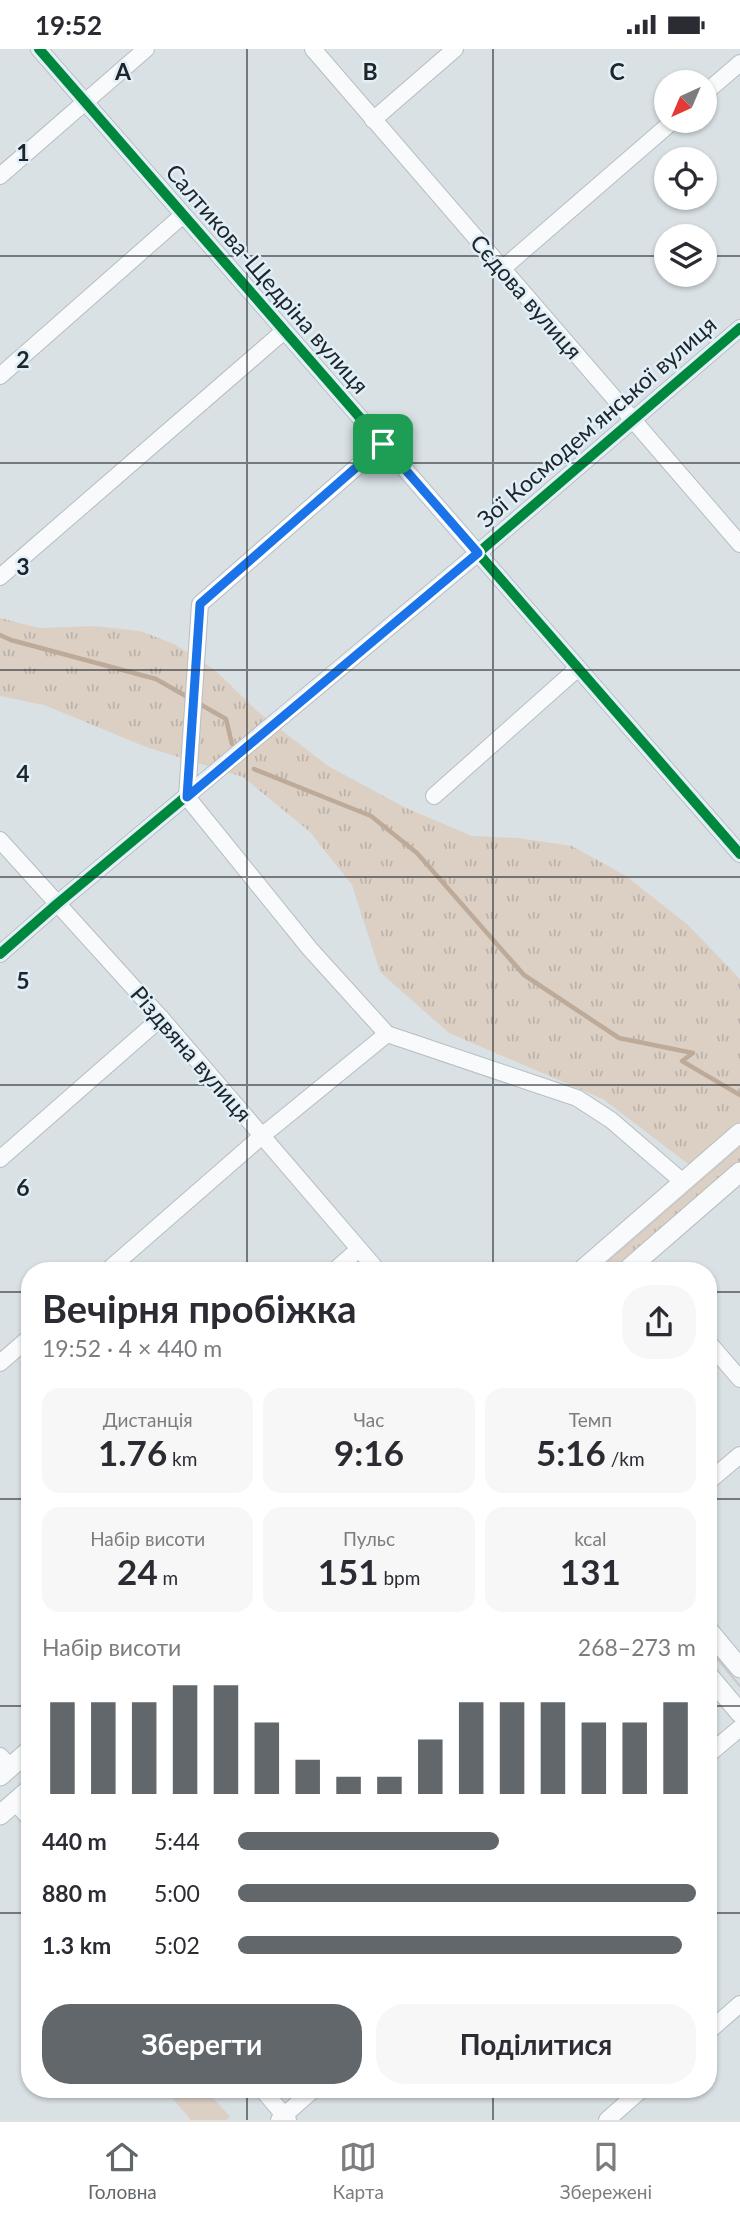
<!DOCTYPE html>
<html lang="uk">
<head>
<meta charset="utf-8">
<style>
	body { margin:0; font-family:Lato,sans-serif; background:#f7f7f7; color:#2b2b33; height:100vh; display:flex; flex-direction:column; font-size:26px; white-space:nowrap }
	* { box-sizing:border-box; margin:0 }
	p { font-size:23px; color:#7c7c81 }
	.icon { flex:none; width:38px; height:38px; fill:none; stroke:currentColor; stroke-width:2; stroke-linecap:round; stroke-linejoin:round }
	.map { position:relative; flex:1; overflow:hidden }
	.drawer { position:absolute; left:21px; top:1213px; width:696px; height:836px; display:flex; flex-direction:column; background:#fff; border-radius:28px; box-shadow:0 2px 5px #0004 }
	.drawer>* { flex:none }
	.needle { width:46px; rotate:224deg }
	.fabs { position:absolute; left:654px; top:21px; display:grid; gap:14px }
	.fabs a { display:grid; place-items:center; width:63px; height:63px; border-radius:50%; background:#fff; box-shadow:0 2px 5px #0004; font-size:35px }
	.pin { position:absolute; display:grid; place-items:center; width:60px; height:60px; color:#fff; margin:-30px; border-radius:14px; box-shadow:0 4px 10px #0006 }
	.round { display:grid; place-items:center; flex:none; width:74px; height:74px; border-radius:28px; background:#f7f7f7 }
	.head { display:flex; align-items:center; justify-content:space-between; height:119px; padding:0 21px }
	h1 { font-size:38px; font-weight:700; line-height:52px }
	.figures { display:grid; grid-template-columns:repeat(3,1fr); gap:10px; height:119px; padding:7px 21px }
	.figures div { display:grid; align-content:center; border-radius:18px; background:#f7f7f7; text-align:center }
	.figures b { font-size:35px; font-weight:700 }
	.figures small { font-size:19px; font-weight:400 }
	.figures p { font-size:19px }
	.chart { height:196px; padding:14px 21px }
	.chart p { display:flex; justify-content:space-between }
	.chart svg { width:100%; height:126px; margin-top:7px; stroke:#61676b; stroke-width:6 }
	.cta { display:flex; gap:14px; margin-top:auto; padding:14px 21px }
	.cta a { flex:1; height:80px; border-radius:28px; background:#61676b; color:#fff; font-size:28px; font-weight:700; line-height:80px; text-align:center }
	.cta a+a { background:#f7f7f7; color:#2b2b33 }
	ul { padding:0 21px; list-style:none; font-size:23px }
	li { display:grid; grid-template-columns:112px 84px 1fr; align-items:center; height:52px }
	li i { height:18px; border-radius:9px; background:#61676b }
	.status { display:flex; justify-content:space-between; align-items:center; height:49px; padding:0 35px; background:#fff; direction:ltr }
	.status svg { height:19px; fill:currentColor }
	.tabs { display:flex; justify-content:space-around; align-items:center; height:98px; border-top:2px solid #e1e1e2; background:#fff; font-size:19px; color:#7c7c81 }
	.tabs a { display:grid; justify-items:center; gap:4px }
	.tabs .on { color:#61676b }
	.map>svg:first-child { display:block }
	.grass { fill:url(#grass-tufts) }
	.park { fill:#dcd0c5 }
	.lines { fill:none; stroke-linecap:round; stroke-linejoin:round }
	.stream { stroke:#bdaa99; stroke-width:4.5 }
	.minor-casing { stroke:#b7bdc1; stroke-width:18 }
	.tertiary-casing { stroke:#b7bdc1; stroke-width:21 }
	.minor { stroke:#f9fafb; stroke-width:16 }
	.tertiary { stroke:#f9fafb; stroke-width:19 }
	.tram { stroke:#c7c9cb; stroke-width:2 }
	.cycleway-casing { stroke:#e0eff8; stroke-width:15 }
	.cycleway { stroke:#00873e; stroke-width:10 }
	.route-casing { stroke:#fff; stroke-width:14 }
	.route { stroke:#1a73e8; stroke-width:9 }
	.grid { fill:none; stroke:#202529; stroke-width:2; stroke-opacity:0.55 }
	.labels { text-anchor:middle; stroke-width:5; stroke-linejoin:round; paint-order:stroke }
	.street-label { font-size:23px; fill:#202529; stroke:#e0eff8 }
	.grid-label { font-size:23px; text-anchor:middle; font-weight:bold; fill:#202529; stroke:#e0eff8; stroke-width:5; stroke-linejoin:round; paint-order:stroke }
</style>
</head>
<body>
<div class="status"><b>19:52</b><svg viewBox="0 0 49 12"><path d="M0 12V9h3v3zM5 12V6h3v6zM10 12V3h3v9zM15 12V0h3v12zM26 1h20v11H26zM47 4h2v5h-2z"/></svg></div>
<div class="map">
<svg width="740" height="2071" viewBox="0 0 740 2071">
	<defs>
		<pattern id="grass-tufts" width="24" height="20" patternUnits="userSpaceOnUse" patternTransform="scale(1.75)"><rect width="24" height="20" fill="#dcd0c5"/><path d="M3 7l-1-3M5 7V3M7 7l1-3M15 17l-1-3M17 17v-4M19 17l1-3" fill="none" stroke="#bcb2a9"/></pattern>
	</defs>
	<rect width="100%" height="100%" fill="#d9e1e5"/>
	<g class="grass">
		<polygon points="0,569 39,579 93,577 140,582 174,595 215,621 258,663 328,717 406,759 472,787 518,789 572,797 626,827 688,876 740,930 740,1077 692,1118 603,1050 449,984 380,923 352,836 310,783 243,728 146,698 44,656 0,647"/>
		<polygon points="740,1090 740,1118 620,1221 588,1222"/>
	</g>
	<polygon class="park" points="172,2041 206,2041 230,2068 227,2071 191,2071 168,2044"/>
	<g class="lines">
		<g class="stream">
			<polyline points="0,586 11,591 156,630 191,650"/>
			<polyline points="198,654 226,670 232,695"/>
			<polyline points="254,720 371,767 417,804 524,926 619,989 693,1004 682,1012 740,1046"/>
		</g>
		<defs>
			<g id="minor">
				<polyline points="39,0 740,805"/>
				<polyline points="313,0 740,495"/>
				<polyline points="705,44 740,14"/>
				<polyline points="373,71 455,0"/>
				<polyline points="0,127 146,0"/>
				<polyline points="502,220 673,72"/>
				<polyline points="0,327 183,166"/>
				<polyline points="0,528 284,282"/>
				<polyline points="434,747 578,619"/>
				<polyline points="187,748 310,900 387,985 577,1049 611,1071 683,1133"/>
				<polyline points="187,748 200,555 383,395"/>
				<polyline points="0,791 161,969 378,1222"/>
				<polyline points="0,905 57,855 478,504 740,279"/>
				<polyline points="0,1110 161,969"/>
				<polyline points="107,1222 263,1086 387,985"/>
				<polyline points="334,1222 359,1200"/>
				<polyline points="709,1294 740,1330"/>
				<polyline points="0,1314 30,1288"/>
				<polyline points="709,1432 740,1406"/>
				<polyline points="709,1705 740,1679"/>
				<polyline points="0,1707 10,1718"/>
				<polyline points="15,1753 30,1770"/>
				<polyline points="709,1982 740,1955"/>
				<polyline points="262,2040 288,2071"/>
				<polyline points="279,2071 314,2040"/>
				<polyline points="607,2071 642,2040"/>
			</g>
			<g id="tertiary">
				<polyline points="581,1222 740,1084"/>
				<polyline points="626,1222 740,1123"/>
				<polyline points="709,1582 740,1619"/>
				<polyline points="709,1627 740,1664"/>
				<polyline points="0,1727 30,1701"/>
				<polyline points="0,1766 30,1740"/>
			</g>
		</defs>
		<use href="#minor" class="minor-casing"/>
		<use href="#tertiary" class="tertiary-casing"/>
		<use href="#minor" class="minor"/>
		<use href="#tertiary" class="tertiary"/>
		<g class="tram">
			<polyline points="596,1222 740,1097"/>
			<polyline points="709,1600 740,1637"/>
		</g>
		<defs>
			<g id="cycleway">
				<polyline points="39,0 740,805"/>
				<polyline points="0,905 57,855 478,504 740,279"/>
			</g>
		</defs>
		<use href="#cycleway" class="cycleway-casing"/>
		<use href="#cycleway" class="cycleway"/>
	</g>
	<g class="lines">
		<defs>
			<polygon id="route" points="383,395 478,504 187,748 200,555"/>
		</defs>
		<use href="#route" class="route-casing"/>
		<use href="#route" class="route"/>
	</g>
	<path class="grid" d="M247,0V1222M493,0V1222M0,207H667M705,207H740M0,414H740M0,621H740M0,828H740M0,1036H740M0,1243H30M709,1243H740M0,1450H30M709,1450H740M0,1657H30M709,1657H740M0,1864H30M709,1864H740M247,2040V2071M493,2040V2071"/>
	<g class="labels">
		<g class="street-label">
			<text transform="translate(267 230) rotate(49)" y="8">Салтикова-Щедріна вулиця</text>
			<text transform="translate(526 248) rotate(49)" y="8">Сєдова вулиця</text>
			<text transform="translate(597 373) rotate(-41)" y="8">Зої Космодем’янської вулиця</text>
			<text transform="translate(191 1005) rotate(49)" y="8">Різдвяна вулиця</text>
		</g>
	</g>
	<g class="grid-label">
		<text x="123" y="31">A</text>
		<text x="370" y="31">B</text>
		<text x="617" y="31">C</text>
		<text x="23" y="112">1</text>
		<text x="23" y="319">2</text>
		<text x="23" y="526">3</text>
		<text x="23" y="733">4</text>
		<text x="23" y="940">5</text>
		<text x="23" y="1147">6</text>
	</g>
</svg>
<div class="fabs">
<a><svg class="needle" viewBox="-14 -14 28 28"><path d="M0-13l5 13h-10z" fill="#e53935"/><path d="M0 13l5-13h-10z" fill="#7c7c81"/></svg></a>
<a><svg class="icon" aria-label="locate" viewBox="0 0 24 24"><circle cx="12" cy="12" r="6"/><path d="M12 2v4M12 18v4M2 12h4M18 12h4"/></svg></a>
<a><svg class="icon" aria-label="layers" viewBox="0 0 24 24"><path d="M12 4l9 5-9 5-9-5zM3 14l9 5 9-5"/></svg></a>
</div>
<div class="pin" style="left:383px;top:395px;background:#1e9e55"><svg class="icon" aria-label="arrive" viewBox="0 0 24 24"><path d="M6 21V4h12l-3 4 3 4H6"/></svg></div>
<section class="drawer">
<div class="head"><div><h1>Вечірня пробіжка</h1><p>19:52 · 4 × 440 m</p></div><a class="round"><svg class="icon" aria-label="share" viewBox="0 0 24 24"><path d="M12 15V3M7 8l5-5 5 5M5 13v7h14v-7"/></svg></a></div>
<div class="figures">
<div><p>Дистанція</p><b>1.76<small> km</small></b></div>
<div><p>Час</p><b>9:16</b></div>
<div><p>Темп</p><b>5:16<small> /km</small></b></div>
</div>
<div class="figures">
<div><p>Набір висоти</p><b>24<small> m</small></b></div>
<div><p>Пульс</p><b>151<small> bpm</small></b></div>
<div><p>kcal</p><b>131</b></div>
</div>
<div class="chart"><p><span>Набір висоти</span>268–273 m</p>
<svg viewBox="0 0 160 44" preserveAspectRatio="none"><path d="M5 44V12M15 44V12M25 44V12M35 44V6M45 44V6M55 44V19M65 44V32M75 44V38M85 44V38M95 44V25M105 44V12M115 44V12M125 44V12M135 44V19M145 44V19M155 44V12"/></svg>
</div>
<ul>
<li><b>440 m</b>5:44<i style="width:57%"></i></li>
<li><b>880 m</b>5:00<i style="width:100%"></i></li>
<li><b>1.3 km</b>5:02<i style="width:97%"></i></li>
</ul>
<div class="cta"><a>Зберегти</a><a>Поділитися</a></div>
</section>
</div>
<nav class="tabs">
<a class="on"><svg class="icon" aria-label="home" viewBox="0 0 24 24"><path d="M3 11l9-7 9 7M6 9v11h12V9"/></svg>Головна</a>
<a><svg class="icon" aria-label="map" viewBox="0 0 24 24"><path d="M3 6l6-2 6 2 6-2v14l-6 2-6-2-6 2zM9 4v14M15 6v14"/></svg>Карта</a>
<a><svg class="icon" aria-label="saved" viewBox="0 0 24 24"><path d="M7 4h10v16l-5-4-5 4z"/></svg>Збережені</a>
</nav>
</body>
</html>
